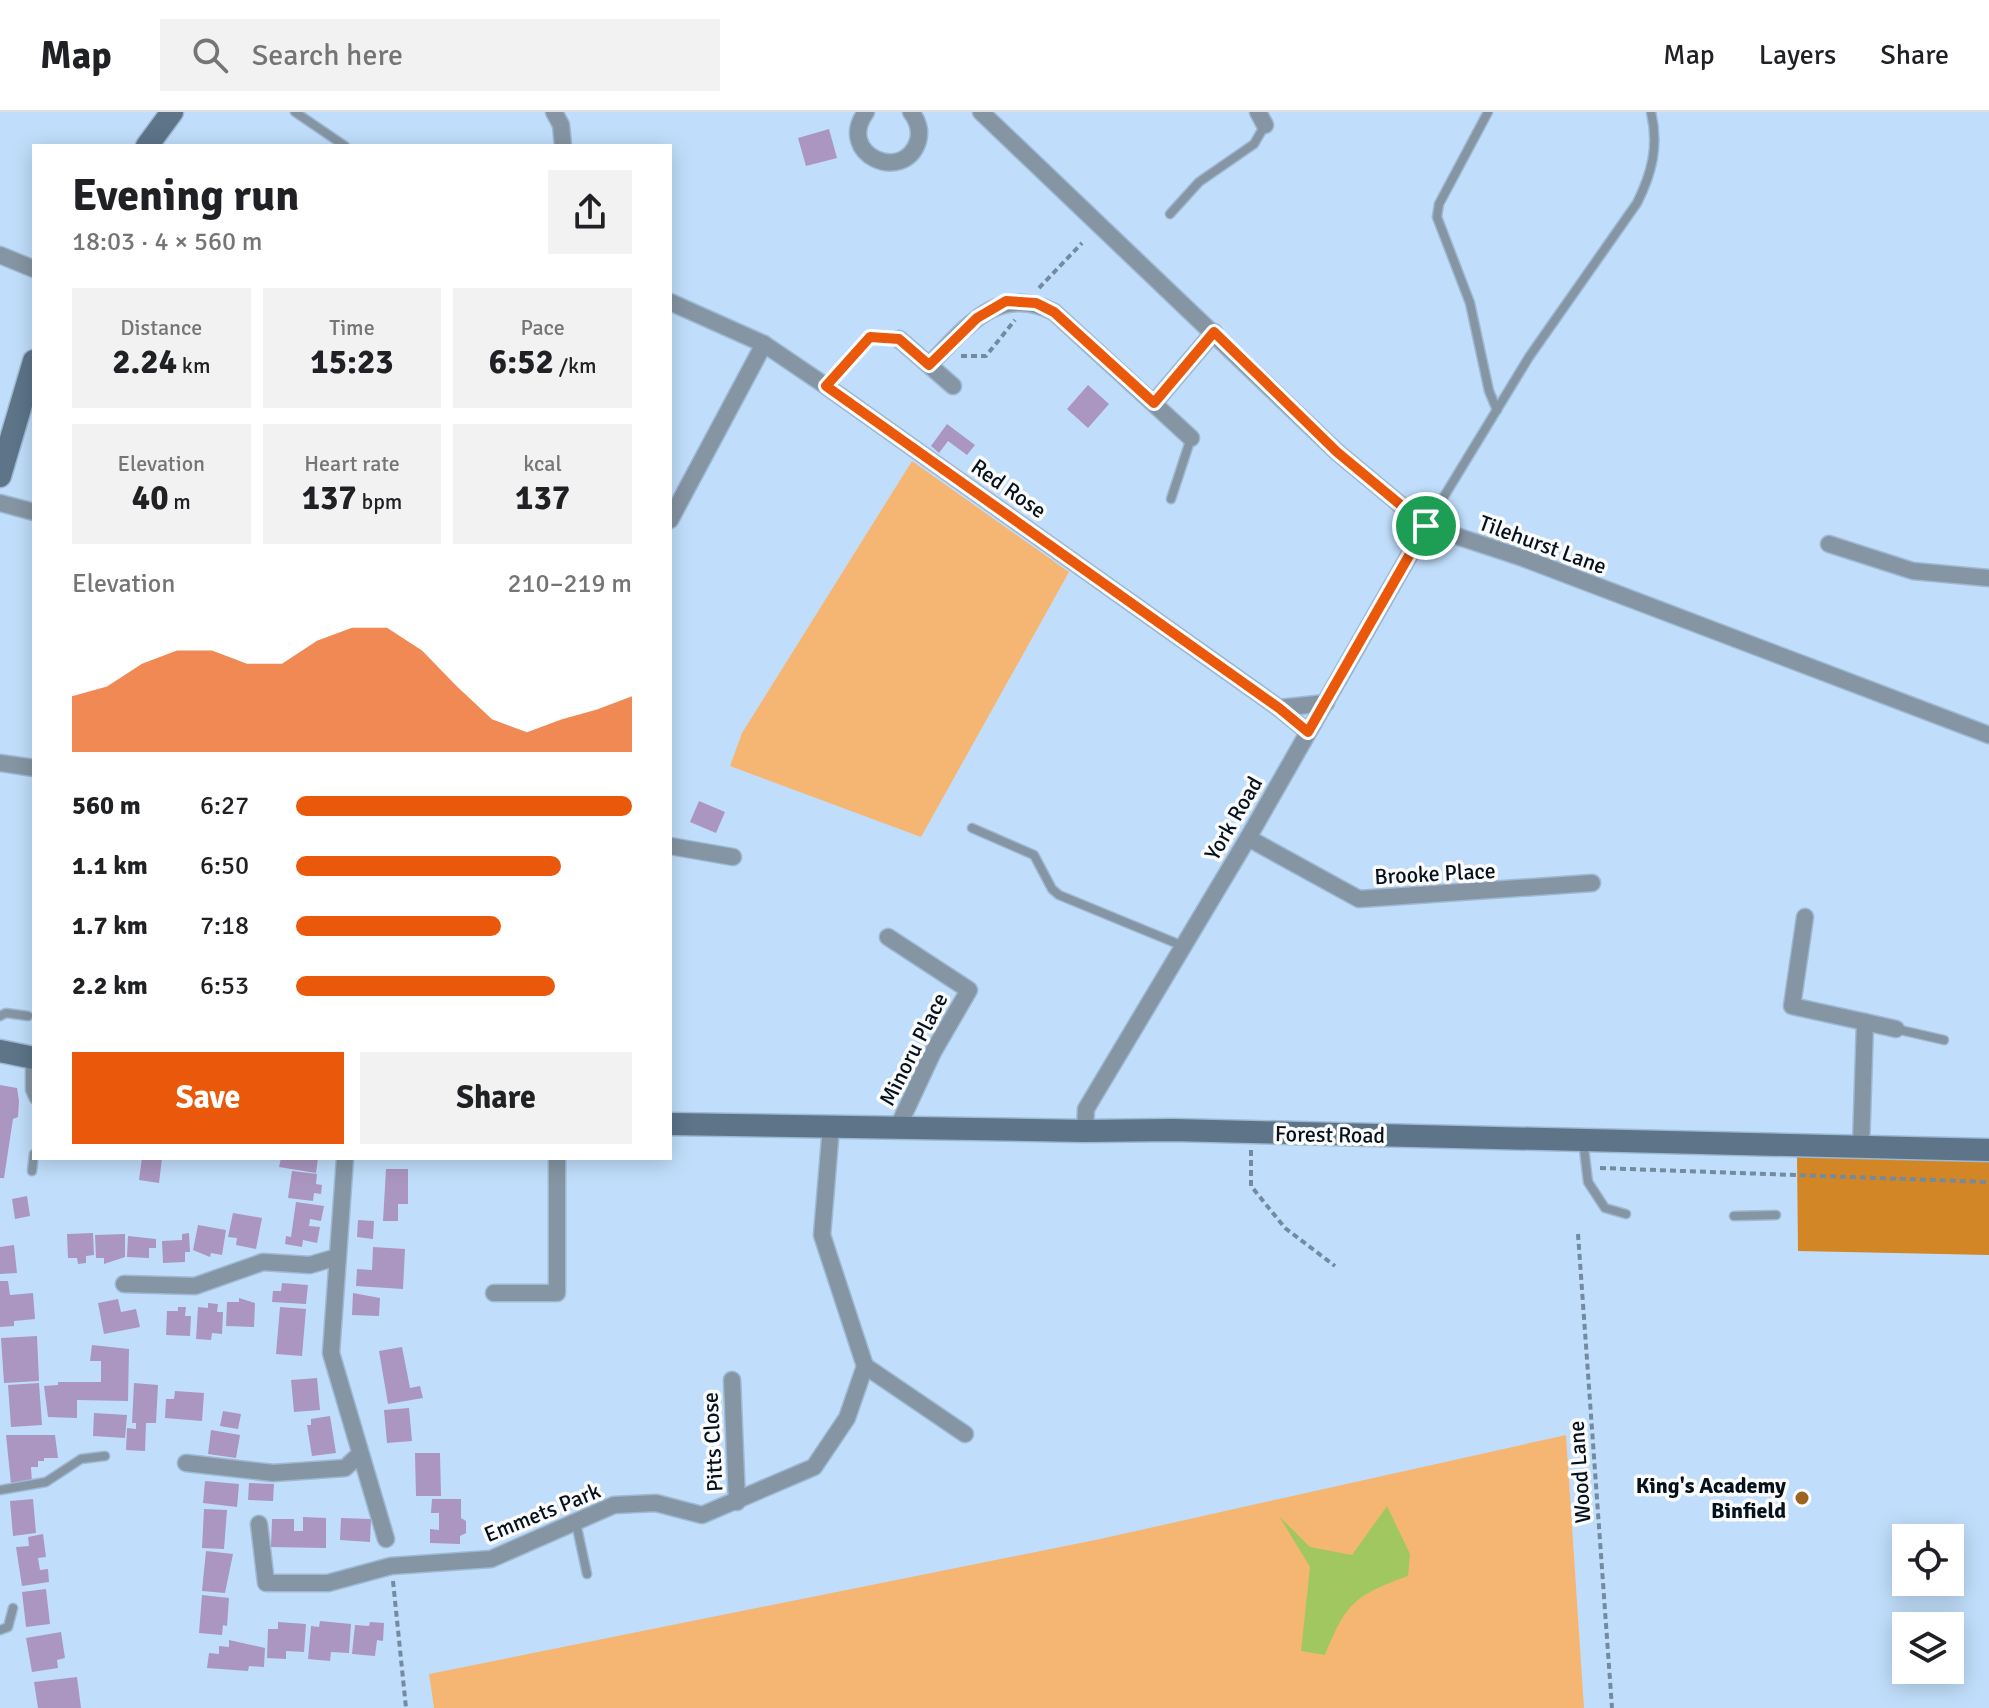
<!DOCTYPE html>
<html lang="en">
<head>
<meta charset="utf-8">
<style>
	body { margin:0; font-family:Signika,sans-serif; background:#f2f2f2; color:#202124; height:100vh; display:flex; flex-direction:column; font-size:30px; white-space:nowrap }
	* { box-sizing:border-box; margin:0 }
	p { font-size:26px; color:#757577 }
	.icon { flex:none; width:44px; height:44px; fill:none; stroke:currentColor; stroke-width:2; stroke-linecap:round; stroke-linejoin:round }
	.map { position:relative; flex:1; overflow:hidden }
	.panel { position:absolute; left:32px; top:32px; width:640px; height:1016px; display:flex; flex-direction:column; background:#fff; border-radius:0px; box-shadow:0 4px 20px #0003 }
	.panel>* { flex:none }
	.tools { position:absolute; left:1892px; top:1412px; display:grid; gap:16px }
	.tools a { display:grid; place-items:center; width:72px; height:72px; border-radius:0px; background:#fff; box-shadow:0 4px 20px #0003; font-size:40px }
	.pin { position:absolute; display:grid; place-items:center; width:68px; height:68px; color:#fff; margin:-34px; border:4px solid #fff; border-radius:50%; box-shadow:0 2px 8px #0007 }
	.round { display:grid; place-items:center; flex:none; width:84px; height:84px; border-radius:0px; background:#f2f2f2 }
	.summary { display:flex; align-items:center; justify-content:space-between; height:136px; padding:0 40px }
	h1 { font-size:44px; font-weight:800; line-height:60px }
	.figures { display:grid; grid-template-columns:repeat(3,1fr); gap:12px; height:136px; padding:8px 40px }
	.figures div { display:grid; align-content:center; border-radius:0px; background:#f2f2f2; text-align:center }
	.figures b { font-size:34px; font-weight:800 }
	.figures small { font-size:22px; font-weight:400 }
	.figures p { font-size:22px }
	.chart { height:224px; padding:16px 40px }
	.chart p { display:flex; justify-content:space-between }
	.chart svg { width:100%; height:144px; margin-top:8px; fill:#ea580c; opacity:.7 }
	.button { display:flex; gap:16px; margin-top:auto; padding:16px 40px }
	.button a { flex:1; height:92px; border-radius:0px; background:#ea580c; color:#fff; font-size:32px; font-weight:800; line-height:92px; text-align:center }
	.button a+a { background:#f2f2f2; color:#202124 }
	ul { padding:0 40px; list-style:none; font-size:26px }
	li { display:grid; grid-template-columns:128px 96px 1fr; align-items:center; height:60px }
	li i { height:20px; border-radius:10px; background:#ea580c }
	header { display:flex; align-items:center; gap:48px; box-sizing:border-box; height:112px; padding:0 40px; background:#fff; border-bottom:2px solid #e0e0e0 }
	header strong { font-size:38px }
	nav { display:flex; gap:44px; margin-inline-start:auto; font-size:28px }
	.search { width:560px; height:72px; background:#f2f2f2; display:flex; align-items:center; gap:20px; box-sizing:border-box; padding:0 28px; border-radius:0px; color:#757577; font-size:30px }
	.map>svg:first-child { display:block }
	.green { fill:#f5b674 }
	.forest { fill:#d28626 }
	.water { fill:#a1c860 }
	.building { fill:#aa96c0 }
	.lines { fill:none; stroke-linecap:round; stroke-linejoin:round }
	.lane-casing { stroke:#9eb9d3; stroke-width:11 }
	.street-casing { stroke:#9eb9d3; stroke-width:19 }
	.secondary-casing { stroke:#9eb9d3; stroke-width:25 }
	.path { stroke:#738aa0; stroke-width:4; stroke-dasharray:6 4; stroke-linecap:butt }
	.lane { stroke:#8695a4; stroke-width:8 }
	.street { stroke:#8695a4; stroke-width:16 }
	.secondary { stroke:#5d7489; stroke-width:22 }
	.route-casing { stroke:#fff; stroke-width:16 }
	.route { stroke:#ea580c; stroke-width:10 }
	.poi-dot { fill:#9d6421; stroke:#fbfbfb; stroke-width:3 }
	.labels { text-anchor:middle; stroke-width:7; stroke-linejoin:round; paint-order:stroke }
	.street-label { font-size:22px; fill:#05121e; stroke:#fbfbfb }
	.poi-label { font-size:22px; font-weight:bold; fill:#05121e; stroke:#fbfbfb; text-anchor:end }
</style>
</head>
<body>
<header>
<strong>Map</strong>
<div class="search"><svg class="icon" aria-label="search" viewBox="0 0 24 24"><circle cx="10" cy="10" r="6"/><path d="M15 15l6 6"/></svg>Search here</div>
<nav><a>Map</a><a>Layers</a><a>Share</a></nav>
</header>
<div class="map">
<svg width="1989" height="1596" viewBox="0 0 1989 1596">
	<rect width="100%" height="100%" fill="#c0defb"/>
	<g class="green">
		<polygon points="912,349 1069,460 921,725 730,654 742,621"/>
		<polygon points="1566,1323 1584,1596 434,1596 429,1562 1100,1427"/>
	</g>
	<polygon class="forest" points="1797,1044 1989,1046 1989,1143 1798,1139"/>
	<path class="water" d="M1387,1394L1410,1442L1408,1464C1354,1484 1347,1490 1325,1543L1301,1539L1310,1455L1279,1404L1310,1435L1352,1443Z"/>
	<g class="building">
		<polygon points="829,17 837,46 806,54 798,26"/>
		<polygon points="1088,273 1109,292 1088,316 1067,297"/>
		<polygon points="947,312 975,333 967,343 948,329 939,341 931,334"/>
		<polygon points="699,689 725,700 716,721 690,710"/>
		<polygon points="0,973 17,976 19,989 18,1005 13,1007 4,1066 0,1066"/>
		<polygon points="142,1046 162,1046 159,1071 139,1068"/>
		<polygon points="281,1046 318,1046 316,1061 279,1055"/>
		<polygon points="386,1057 408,1057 408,1092 398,1092 398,1109 383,1109"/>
		<polygon points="292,1059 317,1062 316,1072 322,1073 321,1082 314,1081 313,1089 288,1086"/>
		<polygon points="27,1084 30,1104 15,1107 12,1087"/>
		<polygon points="296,1090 324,1094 321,1109 310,1107 309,1114 320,1115 317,1131 303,1128 302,1135 285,1132 286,1124 291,1125"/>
		<polygon points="233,1101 262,1106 256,1137 236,1133 237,1126 228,1125"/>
		<polygon points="358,1108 374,1109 373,1127 357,1125"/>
		<polygon points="198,1113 226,1118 222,1143 211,1141 210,1145 193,1138"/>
		<polygon points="93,1121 94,1143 86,1144 86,1151 78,1152 77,1146 68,1146 67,1122"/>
		<polygon points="189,1121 190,1140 185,1140 185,1150 163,1151 162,1129 182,1128 182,1122"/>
		<polygon points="125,1122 125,1145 104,1152 104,1146 96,1146 95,1123"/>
		<polygon points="128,1124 156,1127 156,1136 149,1136 149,1146 127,1145"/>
		<polygon points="14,1133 17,1161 0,1162 0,1135"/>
		<polygon points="373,1135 405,1137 403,1177 356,1174 357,1157 372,1158"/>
		<polygon points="0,1169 8,1169 10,1183 33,1181 35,1207 14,1209 14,1214 0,1215"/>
		<polygon points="282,1171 308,1173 306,1192 272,1190 273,1179 281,1179"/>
		<polygon points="353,1181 380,1186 379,1204 352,1203"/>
		<polygon points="239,1186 255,1191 254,1215 226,1214 227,1190 239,1190"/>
		<polygon points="118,1187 121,1200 136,1197 140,1215 104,1222 98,1191"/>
		<polygon points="208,1191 218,1192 217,1200 223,1200 222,1222 212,1221 211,1228 196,1227 198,1195 208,1196"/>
		<polygon points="178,1195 186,1195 185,1204 191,1204 190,1224 166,1223 167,1199 178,1199"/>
		<polygon points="280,1195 306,1197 302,1244 276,1242"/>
		<polygon points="37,1224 39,1269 4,1271 1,1226"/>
		<polygon points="92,1233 129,1237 128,1289 77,1288 77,1306 48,1305 44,1274 58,1273 58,1270 101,1270 101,1249 90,1249"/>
		<polygon points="402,1235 410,1276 420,1274 423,1286 388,1292 379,1239"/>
		<polygon points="317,1266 320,1298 294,1300 291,1268"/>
		<polygon points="39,1271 42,1313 11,1315 8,1273"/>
		<polygon points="134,1271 158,1273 156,1311 146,1311 145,1339 126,1338 127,1316 136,1317 136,1311 132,1311"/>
		<polygon points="175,1279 204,1281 202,1309 165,1306 166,1287 174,1287"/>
		<polygon points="409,1296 412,1329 387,1331 384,1298"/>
		<polygon points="223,1299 241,1302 238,1317 220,1314"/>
		<polygon points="94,1301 127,1303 125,1326 93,1324"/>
		<polygon points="330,1304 336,1341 312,1344 307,1313 311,1313 311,1307"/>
		<polygon points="211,1318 240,1323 236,1346 208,1342"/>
		<polygon points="6,1323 55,1323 58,1346 44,1346 44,1349 38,1349 38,1355 31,1355 32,1371 11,1372"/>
		<polygon points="415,1341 440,1341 441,1384 416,1384"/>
		<polygon points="205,1369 239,1372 237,1395 203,1391"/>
		<polygon points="249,1371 274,1372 273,1389 248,1388"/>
		<polygon points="33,1387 36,1421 13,1424 10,1389"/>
		<polygon points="432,1387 461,1387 461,1406 466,1409 466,1421 460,1424 460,1432 430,1431 430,1417 439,1418 439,1401 431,1401"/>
		<polygon points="204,1397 227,1398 224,1437 202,1436"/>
		<polygon points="303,1405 326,1406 326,1436 271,1435 272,1407 294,1407 294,1419 303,1419"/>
		<polygon points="341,1406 371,1407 370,1430 340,1428"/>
		<polygon points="43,1422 46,1445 38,1446 40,1458 48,1457 49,1470 22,1474 16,1435 29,1434 28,1425"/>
		<polygon points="206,1439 233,1442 225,1481 202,1479"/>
		<polygon points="46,1477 50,1512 26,1515 22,1480"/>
		<polygon points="202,1483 229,1486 227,1514 223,1513 222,1523 199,1521"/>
		<polygon points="320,1509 351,1512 349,1541 331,1540 330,1549 308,1547 311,1514 319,1515"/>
		<polygon points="278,1510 306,1512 304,1540 286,1539 286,1547 267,1546 268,1517 278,1517"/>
		<polygon points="370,1510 384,1511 383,1529 377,1528 375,1544 352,1542 355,1513 369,1514"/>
		<polygon points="61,1520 65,1546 57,1548 58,1556 32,1560 26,1526"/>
		<polygon points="229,1528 265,1536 264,1555 249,1554 248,1559 207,1556 209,1541 219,1542 219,1534 229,1535"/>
		<polygon points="77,1565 81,1596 38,1596 34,1570"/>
	</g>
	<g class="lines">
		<defs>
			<g id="lane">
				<polyline points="295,0 345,34"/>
				<polyline points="1488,0 1439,92 1437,105 1470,191 1489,279 1497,298"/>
				<polyline points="1170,102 1199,70 1254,32 1265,13"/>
				<polyline points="1171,387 1191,326"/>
				<path d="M1426,414L1529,245L1637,91C1652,61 1659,34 1651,0"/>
				<polyline points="972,716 1034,743 1052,777 1059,783 1183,834"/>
				<polyline points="0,904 6,901 28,904"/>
				<polyline points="1896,917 1944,928"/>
				<polyline points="30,946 30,978 34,987"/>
				<polyline points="1583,1028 1588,1070 1605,1096 1626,1102"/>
				<polyline points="32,1059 34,1042"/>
				<polyline points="1734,1104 1776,1103"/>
				<polyline points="0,1378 46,1370 81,1347 105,1344"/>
				<polyline points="576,1411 587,1462"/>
				<polyline points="0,1518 8,1515 13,1496"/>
			</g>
			<g id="street">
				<polyline points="554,0 561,13 563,34"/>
				<path d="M866,0C835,42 904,73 918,29C921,18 918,9 911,0"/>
				<polyline points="981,0 1337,340 1426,414 1523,446 1989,623"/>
				<polyline points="1258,0 1265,13"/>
				<polyline points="0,143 34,157"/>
				<polyline points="670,190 764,232 826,274 1279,596 1308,620"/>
				<polyline points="899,227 953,274"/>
				<path d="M929,253C966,216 997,171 1054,200L1191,326"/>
				<polyline points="1154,291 1214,220"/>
				<polyline points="0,391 34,400"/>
				<polyline points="670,408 764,232"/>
				<polyline points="1829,432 1913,459 1989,466"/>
				<polyline points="1279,596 1326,591"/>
				<polyline points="0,651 34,656"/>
				<polyline points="1248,726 1359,787 1592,771"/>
				<polyline points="670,734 733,745"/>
				<polyline points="1805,805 1792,894 1865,910 1861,1035"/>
				<polyline points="888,825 969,878 933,940 897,1017"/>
				<polyline points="1865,910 1896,917"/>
				<polyline points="1085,1019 1086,997 1248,726 1426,414"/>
				<polyline points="345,1046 331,1241 386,1427"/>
				<polyline points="124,1172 195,1174 263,1150 310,1153 337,1145"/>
				<polyline points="494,1181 557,1181 557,1046"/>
				<polyline points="865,1254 965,1322"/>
				<polyline points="732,1268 737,1390"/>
				<polyline points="186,1351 273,1361 345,1356 360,1342"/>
				<polyline points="259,1412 266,1471 328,1471 391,1454 491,1447 614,1393 656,1391 702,1403 814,1355 847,1306 865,1254 822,1123 831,1015"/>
			</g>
			<g id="secondary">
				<polyline points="147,34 172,0"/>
				<polyline points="0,364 34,249"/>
				<polyline points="0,939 34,946"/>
				<polyline points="670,1012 1085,1019 1173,1018 1989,1038"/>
			</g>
		</defs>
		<use href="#lane" class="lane-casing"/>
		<use href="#street" class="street-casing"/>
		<use href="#secondary" class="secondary-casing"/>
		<g class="path">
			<polyline points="1039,176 1082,131"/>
			<polyline points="961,244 986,244 1015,208"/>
			<polyline points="834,262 870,225 882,224"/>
			<polyline points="1251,1038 1251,1074 1285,1116 1335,1154"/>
			<polyline points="1600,1056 1989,1070"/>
			<polyline points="1578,1122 1612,1596"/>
			<polyline points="393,1469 406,1596"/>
		</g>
		<use href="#lane" class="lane"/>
		<use href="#street" class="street"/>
		<use href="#secondary" class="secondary"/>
	</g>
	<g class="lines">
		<defs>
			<polygon id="route" points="1006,189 1036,191 1054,200 1154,291 1214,220 1337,340 1426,414 1308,620 1279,596 826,274 870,225 899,227 929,253 977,206"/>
		</defs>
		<use href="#route" class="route-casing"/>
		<use href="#route" class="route"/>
	</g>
	<circle class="poi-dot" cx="1802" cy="1386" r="8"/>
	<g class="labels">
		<g class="street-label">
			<text transform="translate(1009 376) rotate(35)" y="8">Red Rose</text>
			<text transform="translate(1543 432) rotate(20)" y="8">Tilehurst Lane</text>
			<text transform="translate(1233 706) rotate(-60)" y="8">York Road</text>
			<text transform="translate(1435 761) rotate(-3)" y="8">Brooke Place</text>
			<text transform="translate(913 937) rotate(-63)" y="8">Minoru Place</text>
			<text transform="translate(1330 1022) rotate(1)" y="8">Forest Road</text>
			<text transform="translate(712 1330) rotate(-93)" y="8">Pitts Close</text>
			<text transform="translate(1579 1360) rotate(-94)" y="8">Wood Lane</text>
			<text transform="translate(542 1400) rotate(-22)" y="8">Emmets Park</text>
		</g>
		<g class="poi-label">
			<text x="1786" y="1381">King's Academy<tspan x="1786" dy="25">Binfield</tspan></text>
		</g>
	</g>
</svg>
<div class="tools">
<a><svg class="icon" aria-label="locate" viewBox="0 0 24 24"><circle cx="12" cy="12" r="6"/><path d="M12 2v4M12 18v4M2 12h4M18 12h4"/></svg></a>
<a><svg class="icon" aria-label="layers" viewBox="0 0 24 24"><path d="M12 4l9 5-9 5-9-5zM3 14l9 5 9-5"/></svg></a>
</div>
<div class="pin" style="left:1426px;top:414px;background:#1e9e55"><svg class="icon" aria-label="arrive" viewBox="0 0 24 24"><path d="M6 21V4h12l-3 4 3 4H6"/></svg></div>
<section class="panel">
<div class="summary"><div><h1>Evening run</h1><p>18:03 · 4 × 560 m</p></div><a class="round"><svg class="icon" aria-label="share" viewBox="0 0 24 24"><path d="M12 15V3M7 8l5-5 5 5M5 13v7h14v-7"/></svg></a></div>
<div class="figures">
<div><p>Distance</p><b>2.24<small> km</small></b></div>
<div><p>Time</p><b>15:23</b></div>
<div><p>Pace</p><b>6:52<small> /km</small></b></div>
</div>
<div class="figures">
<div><p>Elevation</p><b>40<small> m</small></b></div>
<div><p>Heart rate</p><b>137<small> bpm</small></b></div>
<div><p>kcal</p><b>137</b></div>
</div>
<div class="chart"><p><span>Elevation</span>210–219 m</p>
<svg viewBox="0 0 160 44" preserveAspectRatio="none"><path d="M0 44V27L10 24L20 17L30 13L40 13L50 17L60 17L70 10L80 6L90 6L100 13L110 24L120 34L130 38L140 34L150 31L160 27V44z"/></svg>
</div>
<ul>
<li><b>560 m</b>6:27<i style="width:100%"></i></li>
<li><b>1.1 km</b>6:50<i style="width:79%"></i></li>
<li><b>1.7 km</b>7:18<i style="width:61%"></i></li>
<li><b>2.2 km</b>6:53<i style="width:77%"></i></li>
</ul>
<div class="button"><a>Save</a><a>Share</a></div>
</section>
</div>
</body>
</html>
